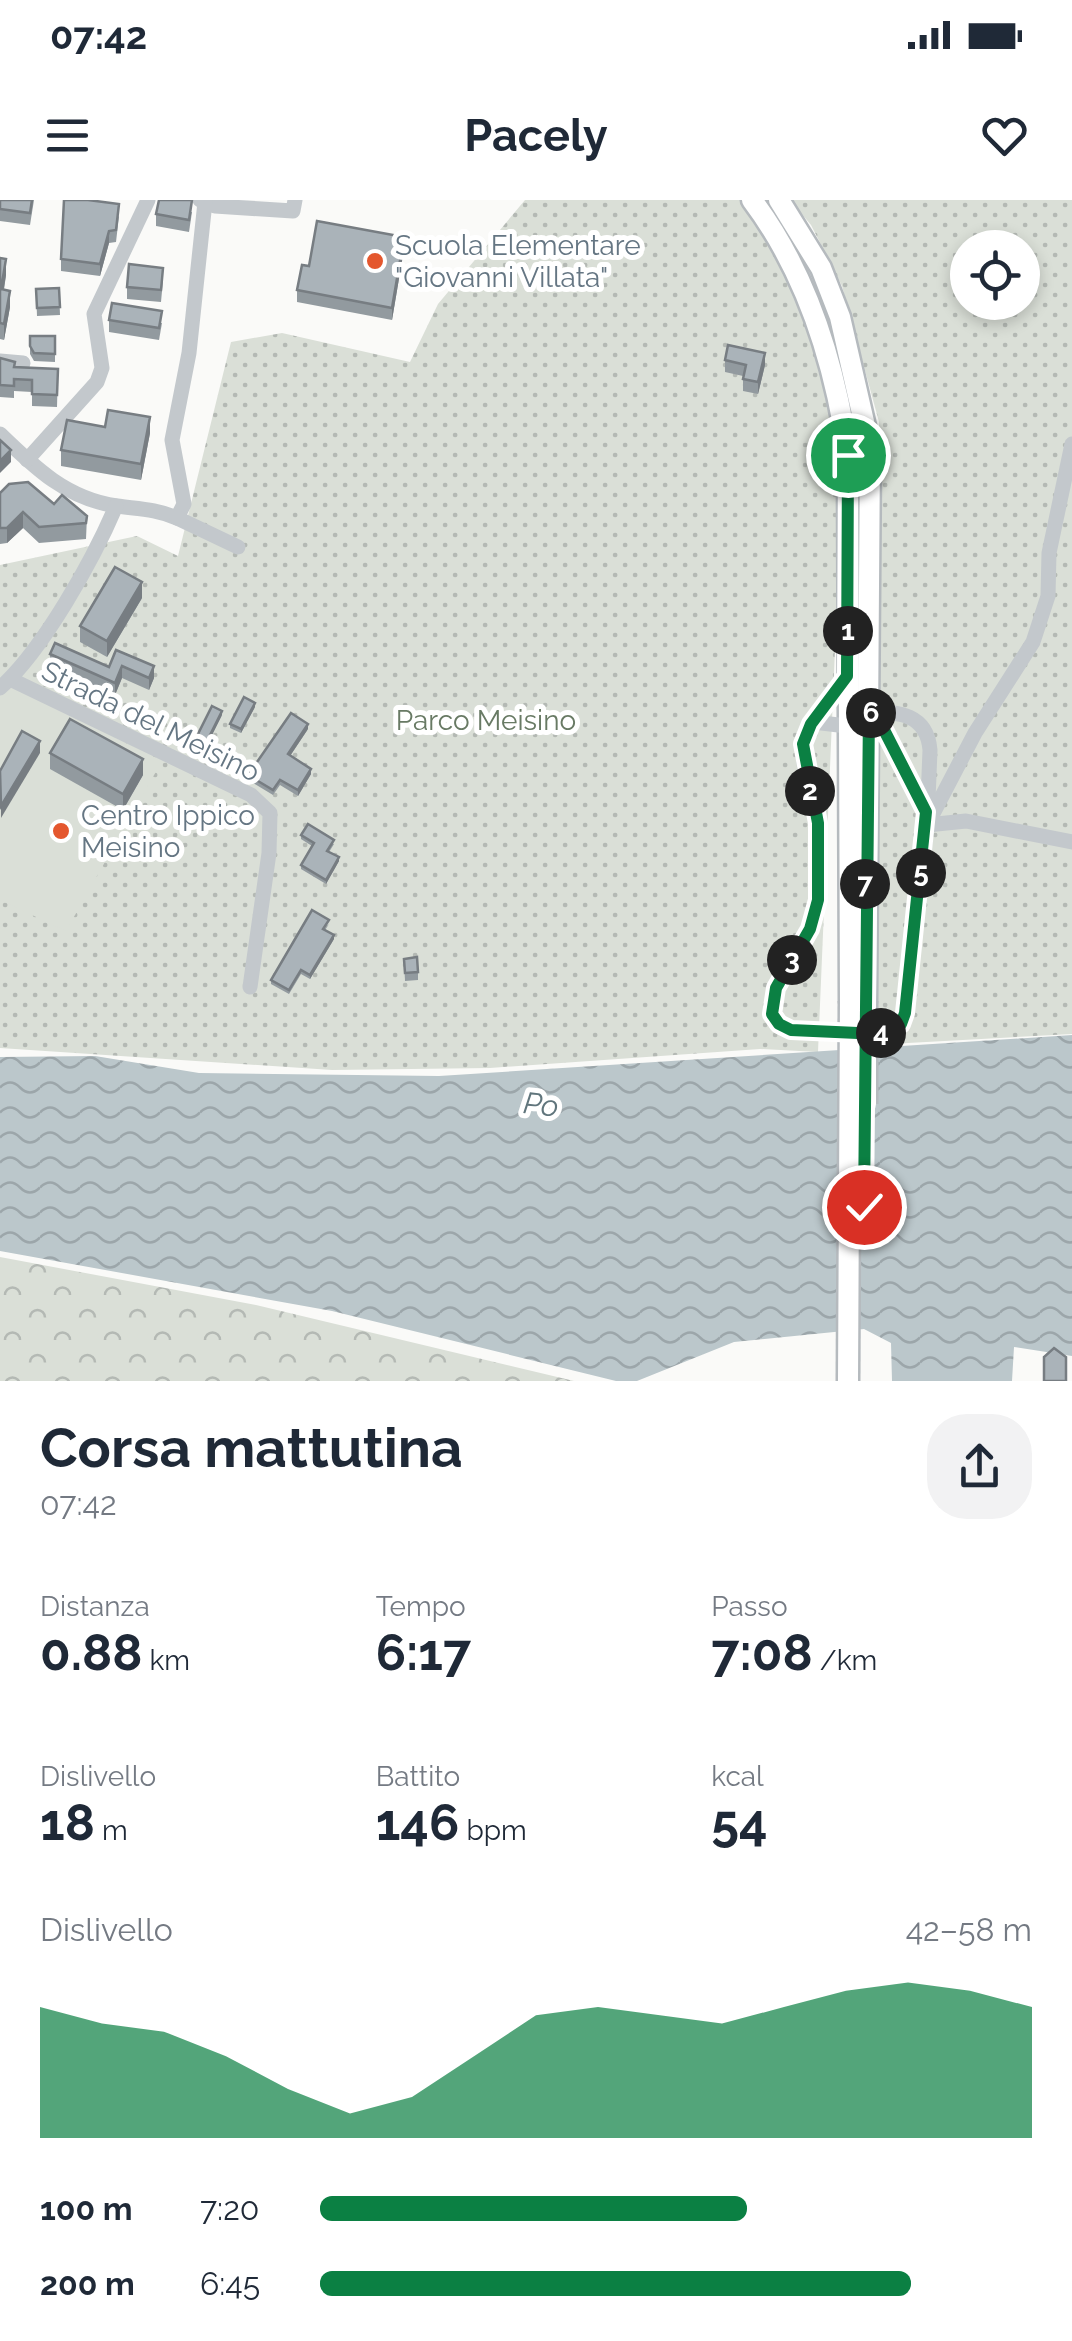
<!DOCTYPE html>
<html lang="it">
<head>
<meta charset="utf-8">
<style>
	body { margin:0; font-family:Raleway,sans-serif; background:#f2f2f3; color:#1f2937; height:100vh; display:flex; flex-direction:column; font-size:38px; white-space:nowrap }
	* { box-sizing:border-box; margin:0 }
	p { font-size:32px; color:#747a83 }
	.icon { flex:none; width:55px; height:55px; fill:none; stroke:currentColor; stroke-width:2; stroke-linecap:round; stroke-linejoin:round }
	.map { position:relative; height:1181px; overflow:hidden }
	.sheet { display:flex; flex-direction:column; background:#fff; flex:1 }
	.sheet>* { flex:none }
	.controls { position:absolute; left:950px; top:30px; display:grid; gap:20px }
	.controls a { display:grid; place-items:center; width:90px; height:90px; border-radius:50%; background:#fff; box-shadow:0 5px 15px #0003; font-size:50px }
	.pin { position:absolute; display:grid; place-items:center; width:85px; height:85px; color:#fff; margin:-42px; border:5px solid #fff; border-radius:50%; box-shadow:0 2px 10px #0007 }
	.km { position:absolute; width:50px; height:50px; margin:-25px; border-radius:50%; background:#222; color:#fff; font-size:28px; line-height:50px; text-align:center }
	.round { display:grid; place-items:center; flex:none; width:105px; height:105px; border-radius:40px; background:#f2f2f3 }
	.headline { display:flex; align-items:center; justify-content:space-between; height:170px; padding:0 40px }
	h1 { font-size:55px; font-weight:700; line-height:75px }
	.figures { display:grid; grid-template-columns:repeat(3,1fr); gap:15px; height:170px; padding:10px 40px }
	.figures div { display:grid; align-content:center }
	.figures b { font-size:50px; font-weight:700 }
	.figures small { font-size:28px; font-weight:400 }
	.figures p { font-size:28px }
	.chart { height:280px; padding:20px 40px }
	.chart p { display:flex; justify-content:space-between }
	.chart svg { width:100%; height:180px; margin-top:10px; fill:#0b8043; opacity:.7 }
	ul { padding:0 40px; list-style:none; font-size:32px }
	li { display:grid; grid-template-columns:160px 120px 1fr; align-items:center; height:75px }
	li i { height:25px; border-radius:12px; background:#0b8043 }
	.status { display:flex; justify-content:space-between; align-items:center; height:70px; padding:0 50px; background:#fff; direction:ltr }
	.status svg { height:28px; fill:currentColor }
	header { display:flex; justify-content:space-between; align-items:center; height:130px; padding:0 40px; background:#fff; font-size:45px; font-weight:700 }
	.map>svg:first-child { display:block }
	.forest { fill:url(#forest-crowns) }
	.park { fill:url(#park-dots); fill-rule:evenodd }
	.pitch { fill:#dadfd7 }
	.water { fill:url(#water-waves) }
	.lines { fill:none; stroke-linecap:round; stroke-linejoin:round }
	.major-casing { stroke:#b5babe; stroke-width:25 }
	.minor { stroke:#c3c8cc; stroke-width:15 }
	.major { stroke:#fff; stroke-width:20 }
	.major-bridge-casing { stroke:#b5babe; stroke-width:25; stroke-linecap:butt }
	.major-bridge { stroke:#fff; stroke-width:20 }
	.wall { fill:#929a9f }
	.shaded-wall { fill:#777d82 }
	.building { fill:#aab3b9; stroke:#777d82; stroke-width:2.5 }
	.route-casing { stroke:#fff; stroke-width:20 }
	.route { stroke:#0b8043; stroke-width:12 }
	.poi-dot { fill:#e4572e; stroke:#fff; stroke-width:4 }
	.labels { text-anchor:middle; stroke-width:10; stroke-linejoin:round; paint-order:stroke }
	.poi-label { font-size:28px; fill:#657683; stroke:#fff; text-anchor:start }
	.park-label { font-size:28px; fill:#687a64; stroke:#fff }
	.street-label { font-size:28px; fill:#657683; stroke:#fff }
	.water-label { font-size:30px; font-style:italic; fill:#60757c; stroke:#fff }
</style>
</head>
<body>
<div class="status"><b>07:42</b><svg viewBox="0 0 49 12"><path d="M0 12V9h3v3zM5 12V6h3v6zM10 12V3h3v9zM15 12V0h3v12zM26 1h20v11H26zM47 4h2v5h-2z"/></svg></div>
<header><svg class="icon" aria-label="menu" viewBox="0 0 24 24"><path d="M4 6h16M4 12h16M4 18h16"/></svg>Pacely<svg class="icon" aria-label="heart" viewBox="0 0 24 24"><path d="M12 20l-8-8c-3-5 5-10 8-4 3-6 11-1 8 4z"/></svg></header>
<div class="map">
<svg width="1072" height="1181" viewBox="0 0 1072 1181">
	<defs>
		<pattern id="forest-crowns" width="20" height="18" patternUnits="userSpaceOnUse" patternTransform="scale(2.5)"><rect width="20" height="18" fill="#dadfd7"/><path d="M2 6a3 3 0 1 1 6 0M12 15a3 3 0 1 1 6 0" fill="none" stroke="#b4b9b4"/></pattern>
		<pattern id="park-dots" width="8" height="8" patternUnits="userSpaceOnUse" patternTransform="scale(2.5)"><rect width="8" height="8" fill="#dadfd7"/><path d="M2 2h.1M6 6h.1" fill="none" stroke="#b4b9b4" stroke-width="1.8" stroke-linecap="round"/></pattern>
		<pattern id="water-waves" width="16" height="10" patternUnits="userSpaceOnUse" patternTransform="scale(2.5)"><rect width="16" height="10" fill="#bbc7cb"/><path d="M0 5q4-4 8 0t8 0" fill="none" stroke="#9ca6aa"/></pattern>
	</defs>
	<rect width="100%" height="100%" fill="#fafaf8"/>
	<polygon class="forest" points="0,1057 256,1105 574,1181 0,1181"/>
	<g class="park">
		<polygon points="525,0 743,0 774,46 821,155 843,260 818,852 760,849 490,868 332,870 0,848 0,365 137,336 178,356 231,142 282,133 410,162 438,104"/>
		<path d="M790,0H1072V834L871,845L878,711L879,222L842,86L811,25ZM968,48H1022V102H968Z"/>
	</g>
	<polygon class="pitch" points="15,488 162,561 66,731 0,700 0,499"/>
	<polygon class="water" points="1072,835 1072,1156 1014,1147 1012,1181 892,1181 891,1143 864,1129 734,1142 637,1181 616,1181 332,1111 0,1051 0,857 95,856 199,873 439,876"/>
	<g class="lines">
		<defs>
			<g id="major">
				<path d="M752,0C807,73 835,165 848,255L850,801"/>
				<polyline points="779,0 821,68 840,117 870,248 866,801"/>
			</g>
		</defs>
		<use href="#major" class="major-casing"/>
		<g class="minor">
			<polyline points="200,0 215,6 293,11 295,0"/>
			<polyline points="0,161 23,163"/>
			<path d="M0,234C35,268 67,299 117,306C139,309 156,309 177,318L184,304L172,240L189,153L205,2"/>
			<polyline points="27,260 97,182 102,168 94,114 148,0"/>
			<polyline points="177,318 238,347"/>
			<polyline points="10,479 251,595 270,613 269,653 250,787"/>
			<path d="M0,488C43,450 93,360 116,306"/>
			<polyline points="869,511 880,522 924,607"/>
			<path d="M813,522C790,552 814,592 818,626C821,650 821,679 817,703C812,741 742,806 791,831L880,834L901,824L905,813L927,625L930,550C927,514 899,512 869,511"/>
			<polyline points="847,526 813,522 847,476"/>
			<polyline points="927,625 975,533 1033,442 1048,396 1049,353 1072,244"/>
			<polyline points="927,625 966,621 1072,642"/>
		</g>
		<use href="#major" class="major"/>
		<defs>
			<g id="major-bridge">
				<polyline points="866,801 866,904"/>
				<polyline points="848,1181 850,801"/>
			</g>
		</defs>
		<use href="#major-bridge" class="major-bridge-casing"/>
		<use href="#major-bridge" class="major-bridge"/>
	</g>
	<g class="wall">
		<polygon points="0,0 34,0 30,25 0,21"/>
		<polygon points="192,12 189,32 156,26 156,14"/>
		<polygon points="119,16 116,42 109,43 100,76 61,71 61,59"/>
		<polygon points="404,49 392,120 297,102 297,90 309,66"/>
		<polygon points="0,58 6,75 4,90 10,107 4,140 0,139"/>
		<polygon points="163,80 161,102 127,99 127,87"/>
		<polygon points="59,88 60,115 37,116 36,89"/>
		<polygon points="109,120 162,123 159,140 109,132"/>
		<polygon points="30,136 55,136 55,162 34,161 30,154"/>
		<polygon points="0,158 14,167 58,169 57,207 32,206 32,192 14,191 14,198 0,197"/>
		<polygon points="725,160 765,165 758,194 743,191 743,176 725,172"/>
		<polygon points="105,227 150,233 141,280 61,266 61,250"/>
		<polygon points="0,293 54,304 87,316 86,339 39,343 23,328 7,343 0,344"/>
		<polygon points="142,398 107,457 80,442 80,426"/>
		<polygon points="116,450 154,478 149,490 122,478 115,495 50,466 50,454 109,467"/>
		<polygon points="255,507 241,533 230,528 230,524"/>
		<polygon points="222,515 204,551 194,546 194,542"/>
		<polygon points="308,529 290,556 311,574 298,596 280,585 273,595 248,580 248,575"/>
		<polygon points="50,553 143,575 123,610 50,569"/>
		<polygon points="301,635 334,644 329,652 339,661 326,684 301,669 301,665 312,646 301,639"/>
		<polygon points="329,724 325,730 334,739 310,779 301,774 289,794 271,784 271,780"/>
		<polygon points="404,759 418,772 418,780 405,781"/>
	</g>
	<g class="shaded-wall">
		<polygon points="109,31 109,43 100,76 100,64"/>
		<polygon points="404,37 404,49 392,120 392,108"/>
		<polygon points="6,59 6,75 1,105 1,89"/>
		<polygon points="10,91 10,107 4,140 4,124"/>
		<polygon points="765,153 765,165 758,194 758,182"/>
		<polygon points="150,217 150,233 141,280 141,264"/>
		<polygon points="11,250 11,262 0,273 0,261"/>
		<polygon points="23,312 23,328 7,343 7,328"/>
		<polygon points="142,382 142,398 107,457 107,441"/>
		<polygon points="122,466 122,478 115,495 115,483"/>
		<polygon points="154,466 154,478 149,490 149,478"/>
		<polygon points="255,503 255,507 241,533 241,529"/>
		<polygon points="222,511 222,515 204,551 204,547"/>
		<polygon points="308,524 308,529 288,559 288,554"/>
		<polygon points="40,541 40,553 1,618 1,606"/>
		<polygon points="143,559 143,575 123,610 123,594"/>
		<polygon points="311,569 311,574 298,596 298,590"/>
		<polygon points="339,657 339,661 326,684 326,680"/>
		<polygon points="334,735 334,739 310,779 310,775"/>
	</g>
	<g class="building">
		<polygon points="0,0 32,0 30,13 0,9"/>
		<polygon points="64,0 88,0 119,4 116,30 109,31 100,64 61,59"/>
		<polygon points="159,0 192,0 189,20 156,14"/>
		<polygon points="317,21 404,37 392,108 297,90 302,65 309,66"/>
		<polygon points="0,58 6,59 1,89 10,91 4,124 0,123"/>
		<polygon points="129,64 163,68 161,90 127,87"/>
		<polygon points="59,88 60,107 37,108 36,89"/>
		<polygon points="112,103 162,111 159,128 109,120"/>
		<polygon points="30,136 55,136 55,154 34,153 30,146"/>
		<polygon points="728,145 765,153 758,182 743,179 746,165 725,160"/>
		<polygon points="0,158 15,162 14,167 58,169 57,195 32,194 32,180 14,179 14,186 0,185"/>
		<polygon points="108,210 150,217 141,264 61,250 67,220 105,227"/>
		<polygon points="0,240 11,250 0,261"/>
		<polygon points="28,282 54,304 62,295 87,316 86,323 39,327 23,312 7,328 0,328 0,293 9,284"/>
		<polygon points="115,367 142,382 107,441 80,426"/>
		<polygon points="55,443 109,467 116,450 154,466 149,478 122,466 115,483 50,454"/>
		<polygon points="244,497 255,503 241,529 230,524"/>
		<polygon points="212,506 222,511 204,547 194,542"/>
		<polygon points="291,513 308,524 288,554 311,569 298,590 280,580 273,590 248,575"/>
		<polygon points="70,519 143,559 123,594 50,553"/>
		<polygon points="22,531 40,541 1,606 0,571"/>
		<polygon points="308,624 334,640 327,651 339,657 326,680 301,665 314,643 301,635"/>
		<polygon points="312,710 329,720 323,729 334,735 310,775 301,770 289,790 271,780"/>
		<polygon points="417,757 418,772 405,773 404,759"/>
		<polygon points="1054,1148 1066,1157 1066,1181 1044,1181 1044,1157"/>
	</g>
	<g class="lines">
		<defs>
			<path id="route" d="M848,255L847,476L811,524L803,544L818,623V700L810,729L776,788L772,814L779,824L791,830L880,834L901,824L905,813L926,612L880,522L869,511C866,676 867,842 864,1007"/>
		</defs>
		<use href="#route" class="route-casing"/>
		<use href="#route" class="route"/>
	</g>
	<g class="poi-dot">
		<circle cx="375" cy="61" r="10"/>
		<circle cx="61" cy="631" r="10"/>
	</g>
	<g class="labels">
		<g class="poi-label">
			<text x="395" y="55">Scuola Elementare<tspan x="395" dy="32">"Giovanni Villata"</tspan></text>
			<text x="81" y="625">Centro Ippico<tspan x="81" dy="32">Meisino</tspan></text>
		</g>
		<g class="park-label">
			<text x="486" y="530">Parco Meisino</text>
		</g>
		<g class="street-label">
			<text transform="translate(151 521) rotate(26)" y="10">Strada del Meisino</text>
		</g>
		<g class="water-label">
			<text transform="translate(541 905) rotate(6)" y="10">Po</text>
		</g>
	</g>
</svg>
<div class="controls">
<a><svg class="icon" aria-label="locate" viewBox="0 0 24 24"><circle cx="12" cy="12" r="6"/><path d="M12 2v4M12 18v4M2 12h4M18 12h4"/></svg></a>
</div>
<div class="pin" style="left:848px;top:255px;background:#1e9e55"><svg class="icon" aria-label="arrive" viewBox="0 0 24 24"><path d="M6 21V4h12l-3 4 3 4H6"/></svg></div>
<div class="pin" style="left:864px;top:1007px;background:#d93025"><svg class="icon" aria-label="check" viewBox="0 0 24 24"><path d="M5 12l5 5 9-10"/></svg></div>
<b class="km" style="left:848px;top:431px">1</b>
<b class="km" style="left:810px;top:591px">2</b>
<b class="km" style="left:792px;top:760px">3</b>
<b class="km" style="left:881px;top:833px">4</b>
<b class="km" style="left:921px;top:673px">5</b>
<b class="km" style="left:871px;top:513px">6</b>
<b class="km" style="left:865px;top:684px">7</b>
</div>
<section class="sheet">
<div class="headline"><div><h1>Corsa mattutina</h1><p>07:42</p></div><a class="round"><svg class="icon" aria-label="share" viewBox="0 0 24 24"><path d="M12 15V3M7 8l5-5 5 5M5 13v7h14v-7"/></svg></a></div>
<div class="figures">
<div><p>Distanza</p><b>0.88<small> km</small></b></div>
<div><p>Tempo</p><b>6:17</b></div>
<div><p>Passo</p><b>7:08<small> /km</small></b></div>
</div>
<div class="figures">
<div><p>Dislivello</p><b>18<small> m</small></b></div>
<div><p>Battito</p><b>146<small> bpm</small></b></div>
<div><p>kcal</p><b>54</b></div>
</div>
<div class="chart"><p><span>Dislivello</span>42–58 m</p>
<svg viewBox="0 0 160 44" preserveAspectRatio="none"><path d="M0 44V12L10 16L20 18L30 24L40 32L50 38L60 34L70 24L80 14L90 12L100 14L110 16L120 12L130 8L140 6L150 8L160 12V44z"/></svg>
</div>
<ul>
<li><b>100 m</b>7:20<i style="width:60%"></i></li>
<li><b>200 m</b>6:45<i style="width:83%"></i></li>
</ul>
</section>
</body>
</html>
